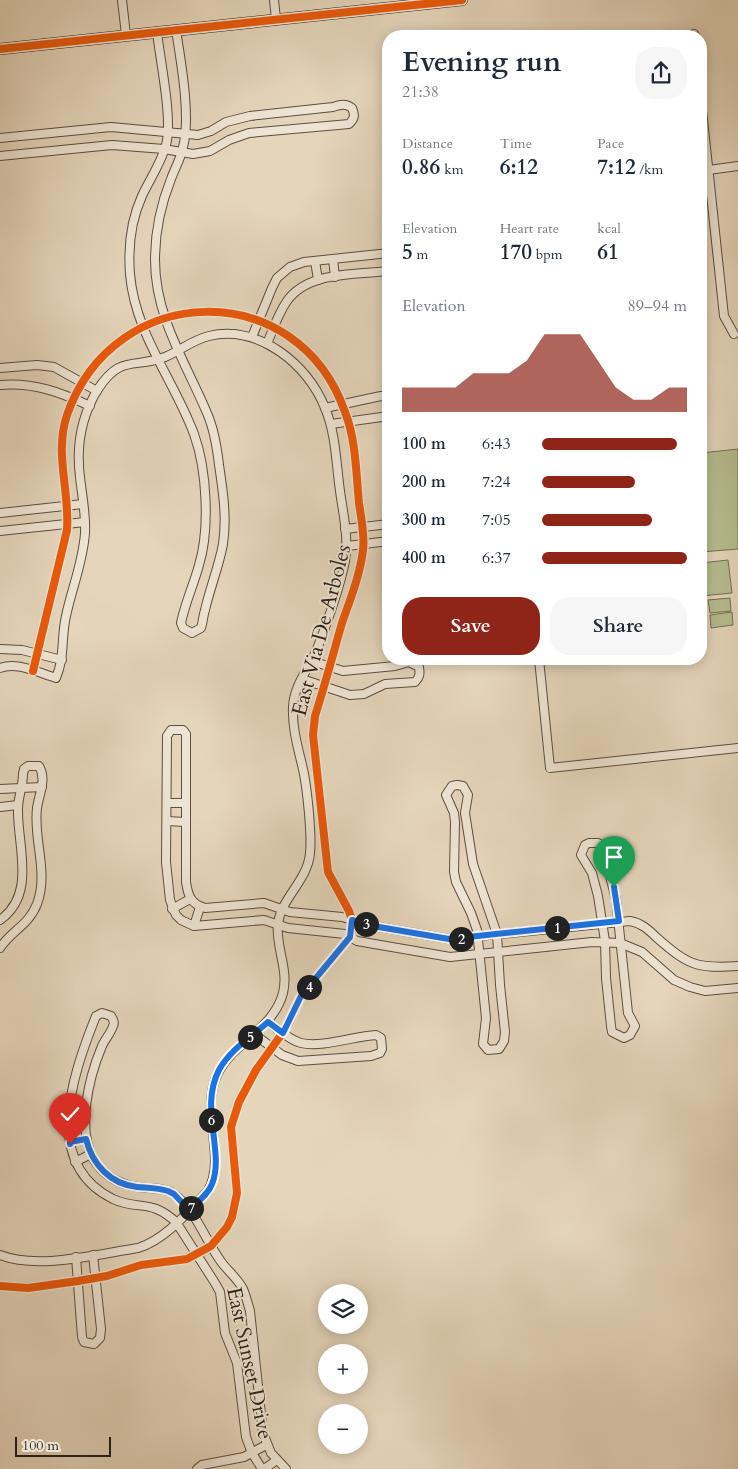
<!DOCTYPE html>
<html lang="en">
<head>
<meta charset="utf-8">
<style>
	body { margin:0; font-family:Cardo,serif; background:#f6f6f7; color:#1f2937; height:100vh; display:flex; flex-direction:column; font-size:19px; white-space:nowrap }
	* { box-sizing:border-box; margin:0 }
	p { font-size:16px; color:#747a83 }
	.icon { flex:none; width:28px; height:28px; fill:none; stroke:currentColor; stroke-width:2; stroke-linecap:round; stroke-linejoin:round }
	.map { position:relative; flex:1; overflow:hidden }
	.details { position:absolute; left:382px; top:30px; width:325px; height:635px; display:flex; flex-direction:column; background:#fff; border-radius:20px; box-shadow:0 2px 12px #0003 }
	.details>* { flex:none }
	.buttons { position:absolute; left:318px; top:1284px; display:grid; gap:10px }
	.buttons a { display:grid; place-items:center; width:50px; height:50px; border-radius:50%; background:#fff; box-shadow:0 2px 12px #0003; font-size:25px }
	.scale { position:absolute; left:15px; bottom:12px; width:96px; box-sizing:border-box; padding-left:5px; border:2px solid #2e211a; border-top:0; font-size:14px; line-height:18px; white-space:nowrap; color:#2e211a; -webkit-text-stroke:4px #eee4d3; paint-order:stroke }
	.pin { position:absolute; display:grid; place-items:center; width:42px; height:42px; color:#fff; margin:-51px -21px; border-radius:50% 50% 50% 0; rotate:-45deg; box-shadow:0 0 5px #0007 }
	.pin .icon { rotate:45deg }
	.km { position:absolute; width:25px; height:25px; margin:-12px; border-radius:50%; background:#222; color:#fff; font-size:14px; line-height:25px; text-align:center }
	.round { display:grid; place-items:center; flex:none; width:52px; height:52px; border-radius:20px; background:#f6f6f7 }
	.head { display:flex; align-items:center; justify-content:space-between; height:85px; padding:0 20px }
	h1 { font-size:28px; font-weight:600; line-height:38px }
	.figures { display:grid; grid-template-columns:repeat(3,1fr); gap:8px; height:85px; padding:5px 20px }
	.figures div { display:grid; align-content:center }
	.figures b { font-size:21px; font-weight:600 }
	.figures small { font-size:14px; font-weight:400 }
	.figures p { font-size:14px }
	.chart { height:140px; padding:10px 20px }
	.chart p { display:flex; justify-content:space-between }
	.chart svg { width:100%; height:90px; margin-top:5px; fill:#8f2418; opacity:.7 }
	.button { display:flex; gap:10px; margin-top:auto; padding:10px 20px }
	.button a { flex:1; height:58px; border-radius:20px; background:#8f2418; color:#fff; font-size:20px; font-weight:600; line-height:58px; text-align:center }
	.button a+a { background:#f6f6f7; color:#1f2937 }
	ul { padding:0 20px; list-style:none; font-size:16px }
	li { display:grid; grid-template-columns:80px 60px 1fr; align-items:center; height:38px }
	li i { height:12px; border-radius:6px; background:#8f2418 }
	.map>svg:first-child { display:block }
	.green { fill:#b6bd90; stroke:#726f55 }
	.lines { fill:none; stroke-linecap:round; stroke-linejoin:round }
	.minor-casing { stroke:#5c4e42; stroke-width:10 }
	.major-casing { stroke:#2e211a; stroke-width:12 }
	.minor { stroke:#eee4d3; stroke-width:8 }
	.major { stroke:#e5d5bb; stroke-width:10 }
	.cycleway-casing { stroke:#eee4d3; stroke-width:11 }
	.cycleway { stroke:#e8590c; stroke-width:8 }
	.route-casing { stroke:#fff; stroke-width:10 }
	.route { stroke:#1a73e8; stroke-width:6 }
	.labels { text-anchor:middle; stroke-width:4; stroke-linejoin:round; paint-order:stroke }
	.street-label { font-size:21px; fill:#2e211a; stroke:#eee4d3 }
</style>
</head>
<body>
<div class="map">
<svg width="738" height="1469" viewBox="0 0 738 1469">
	<rect width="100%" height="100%" fill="#e5d5bb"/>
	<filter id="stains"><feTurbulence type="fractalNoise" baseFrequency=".004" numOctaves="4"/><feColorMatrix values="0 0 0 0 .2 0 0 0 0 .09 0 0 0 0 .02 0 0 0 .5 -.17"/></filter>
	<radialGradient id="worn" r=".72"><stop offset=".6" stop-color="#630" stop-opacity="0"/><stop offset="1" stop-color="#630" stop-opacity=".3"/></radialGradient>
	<g class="green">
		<polygon points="738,449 738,549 701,552 701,453"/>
		<polygon points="728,560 732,593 701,596 701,563"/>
		<polygon points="730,598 731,611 710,613 708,600"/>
		<polygon points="732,612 733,625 711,628 710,615"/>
	</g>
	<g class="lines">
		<defs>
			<g id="minor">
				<polyline points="122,0 126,35"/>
				<polyline points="274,0 276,19"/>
				<path d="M157,32C160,60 173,120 166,145C161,163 150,179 142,196C131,220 128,248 130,274C135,334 174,380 194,434C207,470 210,529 199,565C194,584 185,603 181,623L183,628L192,633L201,628C203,622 203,616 205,610C210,588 219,566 223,544C227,518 223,491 219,465C217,447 214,429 207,413C186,363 155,317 155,260C155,233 161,204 171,179C175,168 181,158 183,147C191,117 181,62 176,30"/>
				<polyline points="694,34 695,36"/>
				<polyline points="701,101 724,316 734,334"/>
				<path d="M0,138L111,127L198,135L211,131L226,122L250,116L333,107C340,105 345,103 352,108C355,115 355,118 349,124L249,133L229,140L210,151L193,154L164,149L112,145L0,156"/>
				<polyline points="701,171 738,166"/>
				<polyline points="333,259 335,277"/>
				<polyline points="315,261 318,280"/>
				<polyline points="252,337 272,288 277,278 290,267 304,262 389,253"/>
				<path d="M267,344C273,329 278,314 287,301C308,271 356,275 389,271"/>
				<polyline points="0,368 37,365 54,367 97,391"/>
				<path d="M0,385C33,382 60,392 90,406"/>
				<polyline points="325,408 381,396 389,398"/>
				<polyline points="331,424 389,416"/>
				<polyline points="0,513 83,504"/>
				<polyline points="345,529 389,524"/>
				<polyline points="0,531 85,522"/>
				<polyline points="347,546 389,541"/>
				<polyline points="0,649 22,650 62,660"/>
				<polyline points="539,659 550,768 738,748"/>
				<path d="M0,668C16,661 39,673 56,678C65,657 61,637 66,616C72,588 83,562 85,533C86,514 82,496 80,477C76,446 82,415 98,389C121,354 134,369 165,357C180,351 192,340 209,336C258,324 308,364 325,408C336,434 336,463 340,491C343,513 349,538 345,561C340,587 327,623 317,649C310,668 294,684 293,707C292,728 298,748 303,769C307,787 312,835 310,853C308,880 282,897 278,923C275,946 289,969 283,993C273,1032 228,1043 215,1080C202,1116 226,1158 208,1191C189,1211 165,1240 138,1248C98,1254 38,1270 0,1255"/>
				<path d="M302,679L350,695L364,694L385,684L415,682C420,677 420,674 419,667L409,662L395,666L343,671L312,661"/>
				<polygon points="457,785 463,786 468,795 465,813 473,864 497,934 500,985 505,1032 504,1041 499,1049 488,1050 483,1044 486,1018 477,930 471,913 456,882 454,872 455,822 454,813 446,795 452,786"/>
				<polyline points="0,789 42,787"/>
				<polyline points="167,803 185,803"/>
				<polyline points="0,807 18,805"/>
				<polyline points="167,821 185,822"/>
				<polygon points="589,843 598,843 602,846 616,899 628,1013 635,1026 630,1035 624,1038 612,1032 611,1026 606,978 605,941 598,896 592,873 581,855 585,845"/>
				<polyline points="172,909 190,899"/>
				<path d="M0,920C37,894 17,845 18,809C18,797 23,786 23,774L24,769L28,766H39C47,779 39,794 37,808C33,840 49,872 37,904C29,925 11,931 0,948"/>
				<polyline points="194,926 200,907"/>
				<path d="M738,966C696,969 688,965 656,937C648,929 641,923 630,921L449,939L373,926L342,917L290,912L264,903L205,908C191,904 188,896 186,882V734L183,730H171L167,736L166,862L170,900L176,915L181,920L194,926L264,920L288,928L345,934L357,941L450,957L592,942L620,943L642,952L674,980L690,987L705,991L738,988"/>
				<path d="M254,1034L282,1055L298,1061L371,1056L380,1053L382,1049L381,1038L376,1035C355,1036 322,1048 301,1043C289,1040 278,1029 268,1022"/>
				<polyline points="75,1162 91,1154"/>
				<polyline points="76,1257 82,1337 84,1342 94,1344 100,1338 101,1329 93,1255"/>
				<path d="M0,1286L28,1288L78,1281L107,1276L141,1265L187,1259L211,1246L227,1227L232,1217L237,1193L231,1127L239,1102L256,1070L289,1024L301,996L345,943L352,932V920L349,911L328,872L313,735L315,716C325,685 333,654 342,623C350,600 360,575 363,550C365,535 361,518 359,503C356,472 356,440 345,412C298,276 114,280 67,415C54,454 70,491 67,530L33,671"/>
				<polyline points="197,1469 202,1465 244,1457 266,1445"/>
				<path d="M262,1469L252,1453L246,1437L237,1363L225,1333L220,1292L215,1283L176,1222C150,1198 139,1211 113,1199C42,1164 72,1077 94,1021L96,1016L102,1013L111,1016C113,1019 115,1023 113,1026C111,1033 105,1039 102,1046C89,1077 76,1129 94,1160C103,1175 120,1185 138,1187C150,1189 164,1187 174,1194C196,1210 206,1242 222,1263C229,1272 238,1279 243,1289C246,1296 248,1304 250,1311L263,1433L271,1453L286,1469"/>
				<polyline points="264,1469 277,1460"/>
			</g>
			<polyline id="major" points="0,49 462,0"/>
		</defs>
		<use href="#minor" class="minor-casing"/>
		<use href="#major" class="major-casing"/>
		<use href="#minor" class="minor"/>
		<use href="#major" class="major"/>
		<defs>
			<g id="cycleway">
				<polyline points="0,49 462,0"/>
				<path d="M0,1286L28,1288L78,1281L107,1276L141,1265L187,1259L211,1246L227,1227L232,1217L237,1193L231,1127L239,1102L256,1070L289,1024L301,996L345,943L352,932V920L349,911L328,872L313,735L315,716C325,685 333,654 342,623C350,600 360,575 363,550C365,535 361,518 359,503C356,472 356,440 345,412C298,276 114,280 67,415C54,454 70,491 67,530L33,671"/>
			</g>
		</defs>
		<use href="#cycleway" class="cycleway-casing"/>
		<use href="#cycleway" class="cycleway"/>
	</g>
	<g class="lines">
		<defs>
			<path id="route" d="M70,1144V1142L86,1139C92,1164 110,1184 137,1187C148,1188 158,1188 168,1191L174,1194L189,1210C197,1202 208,1195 212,1184C225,1152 199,1108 219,1070C230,1050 251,1037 268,1022L283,1033L301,996L350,937L352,920L373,926L449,939L619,921L614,887"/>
		</defs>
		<use href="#route" class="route-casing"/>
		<use href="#route" class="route"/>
	</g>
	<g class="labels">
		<g class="street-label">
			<text transform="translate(321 630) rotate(-75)" y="7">East Via De Arboles</text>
			<text transform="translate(250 1363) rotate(78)" y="7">East Sunset Drive</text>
		</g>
	</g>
	<rect width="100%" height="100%" filter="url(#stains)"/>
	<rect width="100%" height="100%" fill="url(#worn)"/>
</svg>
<div class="buttons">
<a><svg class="icon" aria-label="layers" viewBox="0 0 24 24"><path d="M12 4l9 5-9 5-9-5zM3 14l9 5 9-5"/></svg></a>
<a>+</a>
<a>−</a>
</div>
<div class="scale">100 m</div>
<div class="pin" style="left:614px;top:887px;background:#1e9e55"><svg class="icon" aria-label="arrive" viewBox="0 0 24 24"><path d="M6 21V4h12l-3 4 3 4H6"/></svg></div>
<div class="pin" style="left:70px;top:1144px;background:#d93025"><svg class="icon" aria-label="check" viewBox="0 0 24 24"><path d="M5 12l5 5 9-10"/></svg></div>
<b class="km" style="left:557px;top:928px">1</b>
<b class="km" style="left:461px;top:939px">2</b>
<b class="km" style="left:366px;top:924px">3</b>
<b class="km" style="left:309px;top:987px">4</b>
<b class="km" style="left:250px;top:1037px">5</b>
<b class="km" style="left:211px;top:1120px">6</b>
<b class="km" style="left:191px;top:1208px">7</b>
<section class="details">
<div class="head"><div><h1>Evening run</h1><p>21:38</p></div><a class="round"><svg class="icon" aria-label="share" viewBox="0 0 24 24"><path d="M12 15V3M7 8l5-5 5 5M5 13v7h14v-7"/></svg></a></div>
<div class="figures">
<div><p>Distance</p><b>0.86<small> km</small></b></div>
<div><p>Time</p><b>6:12</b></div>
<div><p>Pace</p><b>7:12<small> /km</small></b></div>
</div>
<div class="figures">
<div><p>Elevation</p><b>5<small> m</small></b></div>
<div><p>Heart rate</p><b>170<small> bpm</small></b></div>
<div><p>kcal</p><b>61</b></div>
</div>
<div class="chart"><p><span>Elevation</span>89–94 m</p>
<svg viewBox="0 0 160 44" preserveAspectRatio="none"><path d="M0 44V32L10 32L20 32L30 32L40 25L50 25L60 25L70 19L80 6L90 6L100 6L110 19L120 32L130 38L140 38L150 32L160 32V44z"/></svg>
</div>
<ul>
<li><b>100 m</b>6:43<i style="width:93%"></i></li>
<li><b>200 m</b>7:24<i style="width:64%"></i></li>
<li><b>300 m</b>7:05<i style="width:76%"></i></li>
<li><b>400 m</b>6:37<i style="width:100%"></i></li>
</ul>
<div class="button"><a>Save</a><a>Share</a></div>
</section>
</div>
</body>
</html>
